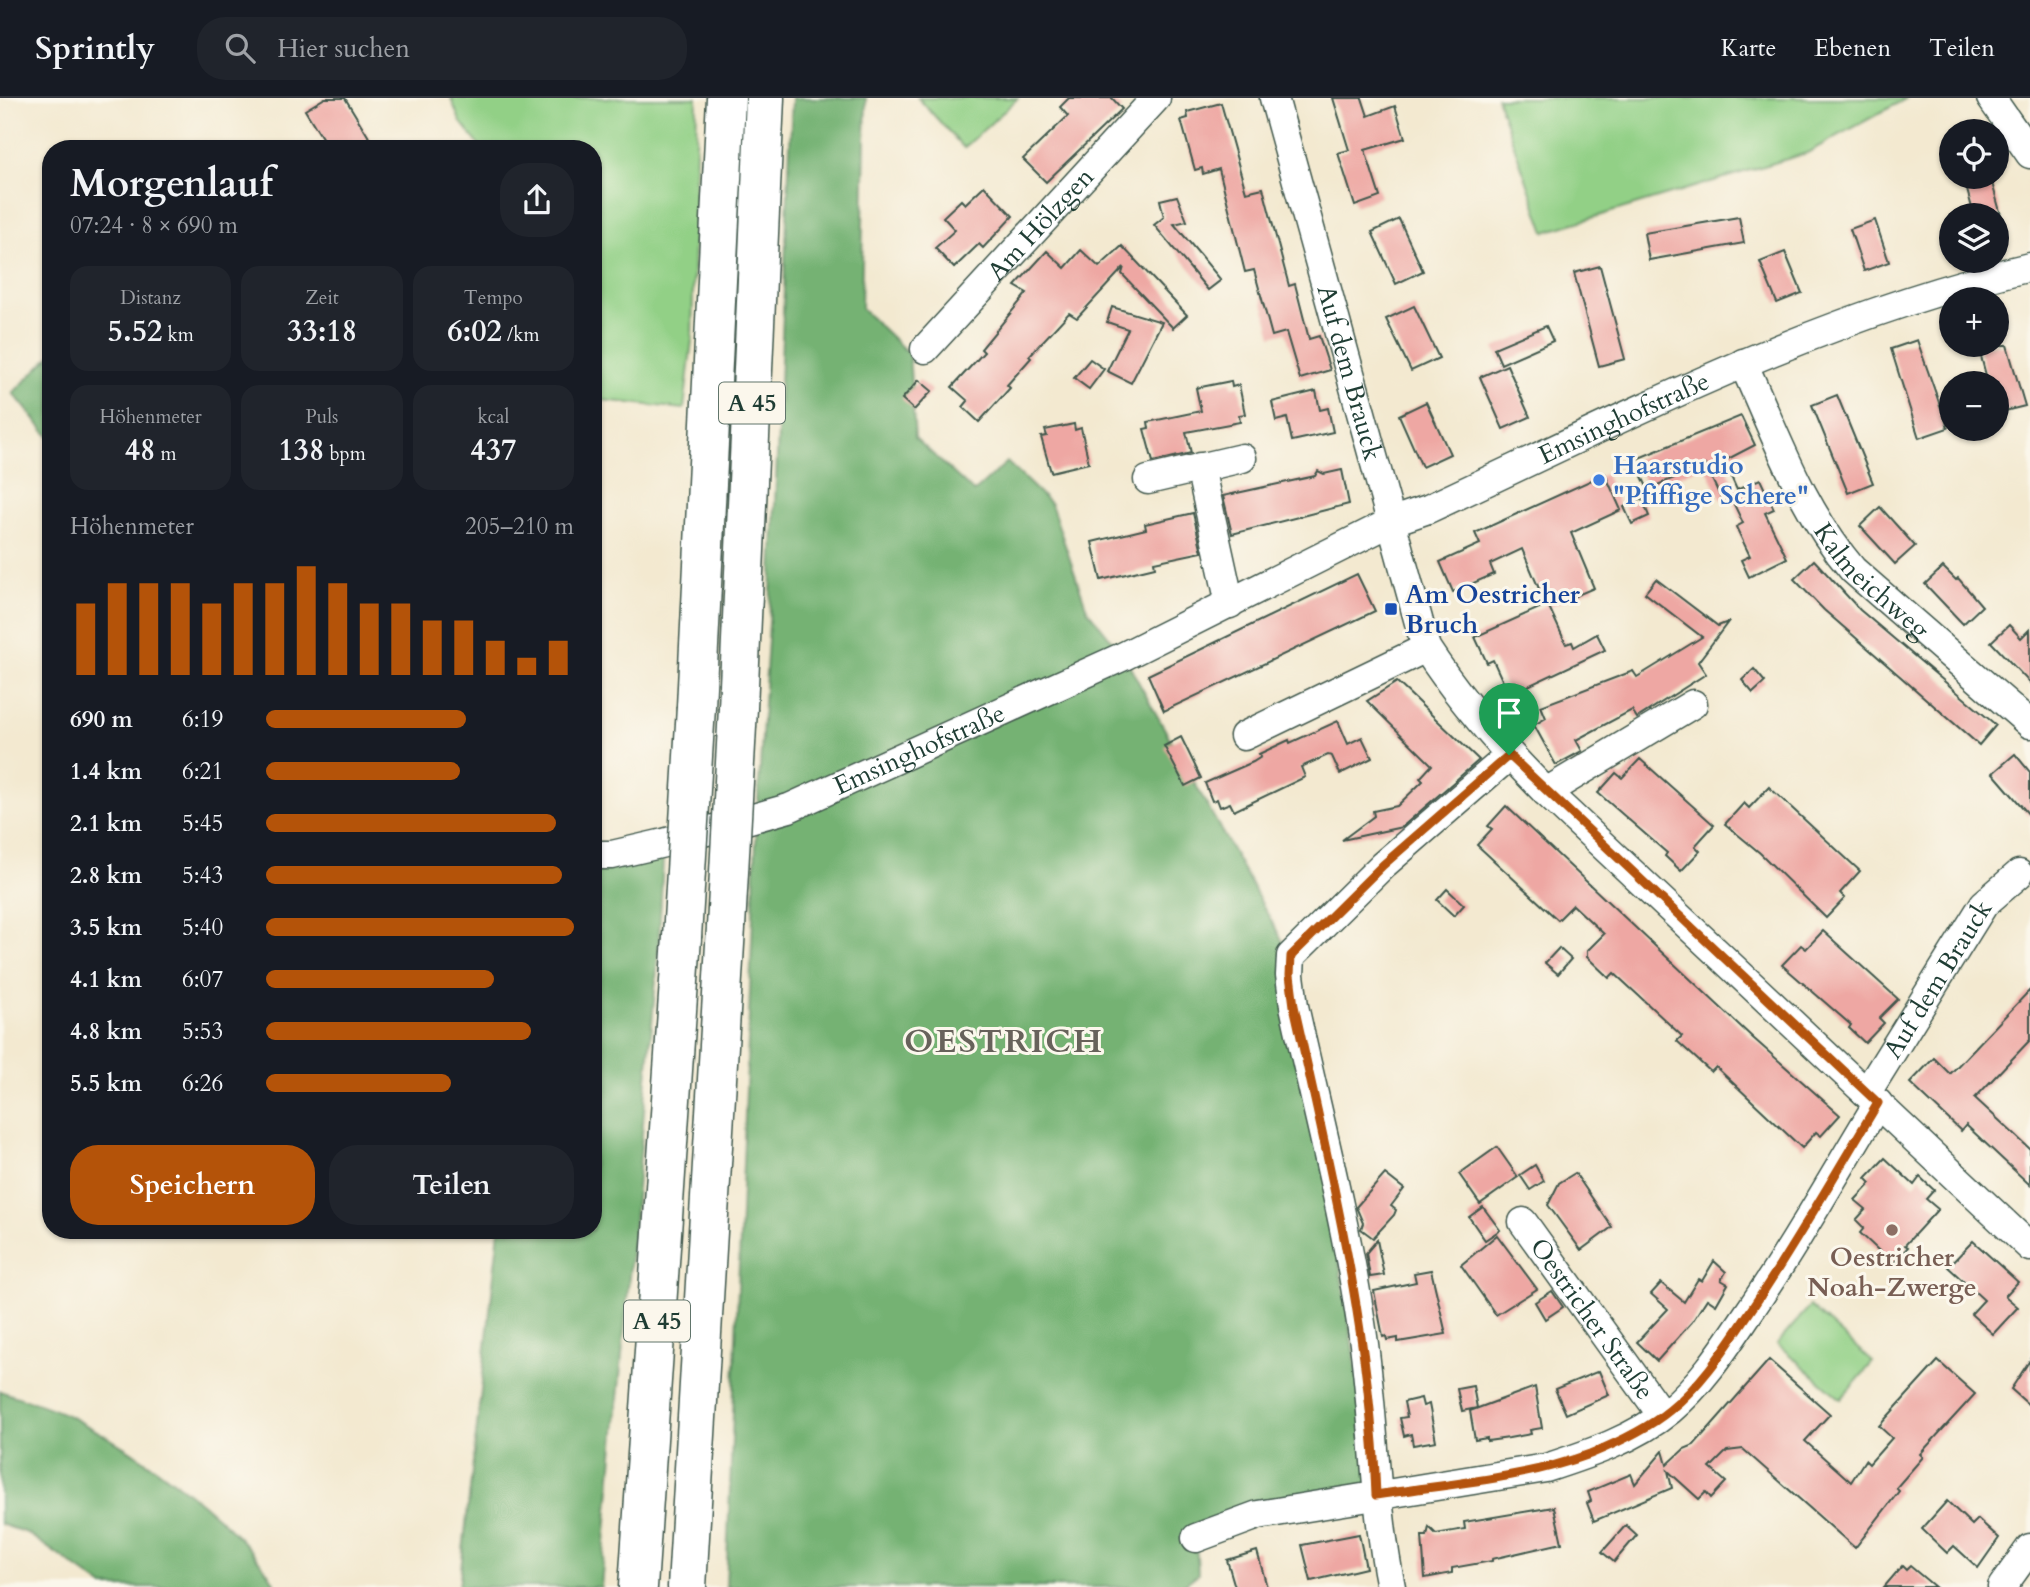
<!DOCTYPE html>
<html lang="de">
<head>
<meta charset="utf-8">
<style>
	body { margin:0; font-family:Cardo,serif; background:#20242c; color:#f1f3f6; height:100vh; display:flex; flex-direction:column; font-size:26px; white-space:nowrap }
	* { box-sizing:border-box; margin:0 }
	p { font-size:23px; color:#9ea1a6 }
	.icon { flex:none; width:38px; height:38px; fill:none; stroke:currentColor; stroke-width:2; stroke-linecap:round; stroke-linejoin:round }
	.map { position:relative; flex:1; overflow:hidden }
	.drawer { position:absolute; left:42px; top:42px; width:560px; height:1099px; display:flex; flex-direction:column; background:#171b24; border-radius:28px; box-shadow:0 2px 5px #0004 }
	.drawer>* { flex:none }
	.fabs { position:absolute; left:1939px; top:21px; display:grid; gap:14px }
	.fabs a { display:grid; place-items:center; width:70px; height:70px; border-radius:50%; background:#171b24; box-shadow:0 2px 5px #0004; font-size:35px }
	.pin { position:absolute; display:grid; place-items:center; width:60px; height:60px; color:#fff; margin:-72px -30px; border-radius:50% 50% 50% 0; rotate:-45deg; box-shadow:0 0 7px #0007 }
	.pin .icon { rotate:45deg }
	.round { display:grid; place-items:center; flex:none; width:74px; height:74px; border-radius:28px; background:#20242c }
	.head { display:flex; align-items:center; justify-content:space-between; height:119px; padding:0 28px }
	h1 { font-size:38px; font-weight:700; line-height:52px }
	.stats { display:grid; grid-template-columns:repeat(3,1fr); gap:10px; height:119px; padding:7px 28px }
	.stats div { display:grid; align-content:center; border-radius:18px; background:#20242c; text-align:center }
	.stats b { font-size:30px; font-weight:700 }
	.stats small { font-size:19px; font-weight:400 }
	.stats p { font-size:19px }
	.chart { height:196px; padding:14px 28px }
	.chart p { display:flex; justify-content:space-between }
	.chart svg { width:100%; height:126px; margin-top:7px; stroke:#b45309; stroke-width:6 }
	.primary-button { display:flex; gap:14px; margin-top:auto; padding:14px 28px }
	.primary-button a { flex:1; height:80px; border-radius:28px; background:#b45309; color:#fff; font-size:28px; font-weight:700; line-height:80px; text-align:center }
	.primary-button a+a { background:#20242c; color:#f1f3f6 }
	ul { padding:0 28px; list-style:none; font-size:23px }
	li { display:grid; grid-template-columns:112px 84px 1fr; align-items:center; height:52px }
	li i { height:18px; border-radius:9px; background:#b45309 }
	header { display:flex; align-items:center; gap:42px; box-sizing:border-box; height:98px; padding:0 35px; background:#171b24; border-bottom:2px solid #363941 }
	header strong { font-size:33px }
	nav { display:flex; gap:38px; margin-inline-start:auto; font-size:24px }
	.search { width:490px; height:63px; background:#20242c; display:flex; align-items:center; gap:18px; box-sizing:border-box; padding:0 24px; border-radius:28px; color:#9ea1a6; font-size:26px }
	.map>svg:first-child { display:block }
	.green { fill:#92d086; stroke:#58865d; stroke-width:2 }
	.forest { fill:#75b273; stroke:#4a7854; stroke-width:2 }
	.building { fill:#eea7a3 }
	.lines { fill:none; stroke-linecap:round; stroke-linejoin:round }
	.minor-casing { stroke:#3f574b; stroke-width:31 }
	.highway-casing { stroke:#3f574b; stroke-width:41 }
	.minor { stroke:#fff; stroke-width:28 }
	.highway { stroke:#fff; stroke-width:38 }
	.highway-bridge-casing { stroke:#3f574b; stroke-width:41; stroke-linecap:butt }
	.highway-bridge { stroke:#fff; stroke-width:38 }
	.route-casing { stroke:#fff; stroke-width:14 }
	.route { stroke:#b45309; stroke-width:9 }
	.shop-dot { fill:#3f7fe0; stroke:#fbf7ec; stroke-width:2.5 }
	.transit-dot { fill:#1a4fb4; stroke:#fbf7ec; stroke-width:2.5 }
	.education-dot { fill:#8d6e63; stroke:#fbf7ec; stroke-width:2.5 }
	.labels { text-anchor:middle; stroke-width:6; stroke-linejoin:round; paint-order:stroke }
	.shield { fill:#fbf7ec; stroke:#61756b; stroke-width:2 }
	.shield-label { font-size:24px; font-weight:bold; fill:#1f3d34 }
	.street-label { font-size:26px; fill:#1f3d34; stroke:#fbf7ec }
	.shop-label { font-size:26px; font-weight:bold; fill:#366cbe; stroke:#fbf7ec; text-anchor:start }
	.transit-label { font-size:26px; font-weight:bold; fill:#164399; stroke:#fbf7ec; text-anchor:start }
	.education-label { font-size:26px; font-weight:bold; fill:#785e54; stroke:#fbf7ec }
	.district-label { font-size:33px; font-weight:bold; letter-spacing:2px; fill:#67625b; stroke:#fbf7ec }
</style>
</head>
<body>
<header>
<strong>Sprintly</strong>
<div class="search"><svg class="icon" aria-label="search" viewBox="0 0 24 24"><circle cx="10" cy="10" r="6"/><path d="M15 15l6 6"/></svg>Hier suchen</div>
<nav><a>Karte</a><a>Ebenen</a><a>Teilen</a></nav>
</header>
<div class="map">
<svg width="2030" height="1489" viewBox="0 0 2030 1489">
	<rect width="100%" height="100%" fill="#fbf7ec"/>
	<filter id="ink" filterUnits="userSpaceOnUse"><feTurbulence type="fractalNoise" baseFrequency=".0143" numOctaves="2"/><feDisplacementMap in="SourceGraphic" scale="14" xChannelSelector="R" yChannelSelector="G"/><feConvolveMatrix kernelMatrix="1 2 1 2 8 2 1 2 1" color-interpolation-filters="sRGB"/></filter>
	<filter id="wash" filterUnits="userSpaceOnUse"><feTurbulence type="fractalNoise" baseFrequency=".00686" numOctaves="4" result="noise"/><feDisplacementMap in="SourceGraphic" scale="28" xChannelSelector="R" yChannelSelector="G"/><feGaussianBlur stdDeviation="1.57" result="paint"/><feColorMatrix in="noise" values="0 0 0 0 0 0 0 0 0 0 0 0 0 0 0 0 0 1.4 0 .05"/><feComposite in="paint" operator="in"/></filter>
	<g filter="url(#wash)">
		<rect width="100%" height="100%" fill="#f3e9d0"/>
		<g class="green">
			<polygon points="451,0 697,0 692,242 684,311 593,301 593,51 482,51 460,23"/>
			<polygon points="918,0 1018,0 964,50"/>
			<polygon points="1497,0 1907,0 1807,55 1545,134"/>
			<polygon points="1810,1208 1873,1264 1841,1301 1777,1246"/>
		</g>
		<g class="forest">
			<polygon points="792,0 866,0 861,210 909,256 915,340 974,394 1007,364 1051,406 1087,511 1124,558 1291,858 1376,1397 1196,1440 1198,1476 1181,1489 726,1489 757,718 772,477"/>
			<polygon points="51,257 51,341 13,295"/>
			<polygon points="664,742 658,859 601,1489 459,1489 499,1132 593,1132 593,761"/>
			<path d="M0,1293C23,1301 49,1308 71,1319C138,1353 240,1423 277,1489H104L27,1435L0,1426Z"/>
		</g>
		<g id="blocks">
			<g class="building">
				<polygon points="325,0 345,0 376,51 329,51 305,12"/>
				<polygon points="1069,0 1112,0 1122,11 1046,84 1023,61 1068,18 1060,9"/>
				<polygon points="1333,0 1362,0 1368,18 1395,8 1405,40 1365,52 1380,99 1355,108 1338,55 1349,52"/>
				<polygon points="1221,5 1246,94 1263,90 1289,188 1295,186 1309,241 1319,238 1330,272 1300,281 1286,234 1272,238 1254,172 1245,174 1219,71 1203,76 1202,70 1195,72 1181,22 1188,20 1187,14"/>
				<polygon points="1992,85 2001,117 1974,117 1967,92"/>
				<polygon points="984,88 1013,118 983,150 979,146 954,170 935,150 955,132 943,119 961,102 965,106"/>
				<polygon points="1177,98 1187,123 1174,126 1221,182 1208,192 1154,127 1164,119 1160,102"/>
				<polygon points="1739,119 1744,145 1649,162 1644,135"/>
				<polygon points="1399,121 1423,173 1396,186 1372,134"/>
				<polygon points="1875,122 1889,164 1864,173 1850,131"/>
				<polygon points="1122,148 1187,217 1173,230 1122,176 1124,169 1077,220 1069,215 1029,258 1031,260 1007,287 1010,290 979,324 963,309 968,303 952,289 984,254 981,251 1027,195 1015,188 1047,153 1065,170 1081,152 1099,169"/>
				<polygon points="1785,154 1802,195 1777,205 1760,164"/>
				<polygon points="1600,168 1625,261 1599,268 1574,175"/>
				<polygon points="1414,208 1439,260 1411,273 1386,221"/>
				<polygon points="1112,209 1162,224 1131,285 1107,273 1128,231 1107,224"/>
				<polygon points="1546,228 1553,243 1501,266 1494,250"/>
				<polygon points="1917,242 1948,330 1919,340 1891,251"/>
				<polygon points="1978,247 2007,247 2025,308 1997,315 1997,285 1988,285"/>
				<polygon points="1090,261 1104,271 1089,291 1074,280"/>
				<polygon points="1507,267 1530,319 1503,331 1480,279"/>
				<polygon points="919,282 932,293 914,312 902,301"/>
				<polygon points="1231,283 1232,289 1239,287 1245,316 1239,317 1240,324 1186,334 1191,355 1153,364 1144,331 1149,330 1148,324 1201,313 1196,290"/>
				<polygon points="1316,293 1320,312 1328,310 1333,334 1292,343 1287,320 1276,323 1272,304"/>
				<polygon points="1837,297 1873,385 1848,395 1812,307"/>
				<polygon points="1426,304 1450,356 1422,369 1399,317"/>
				<polygon points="1741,318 1755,347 1724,363 1737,392 1760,381 1774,411 1765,415 1787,460 1749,479 1741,462 1750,458 1736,429 1743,425 1730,398 1722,402 1705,367 1648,391 1634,362"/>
				<polygon points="1074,326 1075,332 1081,330 1089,365 1051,374 1041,339 1047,338 1045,332"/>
				<polygon points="1342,372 1349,406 1232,436 1223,398 1315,378 1318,373 1324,376"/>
				<polygon points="1605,376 1621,412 1571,435 1594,490 1549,509 1566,546 1572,544 1574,549 1597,536 1605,552 1509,597 1493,562 1487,565 1475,539 1546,507 1522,451 1490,466 1494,476 1453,494 1440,464 1480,446 1475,435"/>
				<polygon points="1642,401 1649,418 1632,426 1624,409"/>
				<polygon points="1880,409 1915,448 1895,466 1860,428"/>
				<polygon points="1193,415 1202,454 1154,464 1155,469 1101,482 1092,444 1146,431 1145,426"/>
				<polygon points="1814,462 1860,512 1996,627 1979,647 1824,512 1794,481"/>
				<polygon points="1943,469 1956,482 1958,480 1982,508 1963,526 1925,486"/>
				<polygon points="1357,476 1375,513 1164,613 1148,577"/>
				<polygon points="1656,481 1718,528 1728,524 1698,564 1706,576 1637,620 1632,612 1576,642 1582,653 1556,667 1534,627 1546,620 1541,608 1633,573 1637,579 1702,539 1645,495"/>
				<polygon points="2009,527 2021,540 2030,531 2030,585 1991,544"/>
				<polygon points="1754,571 1765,584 1753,595 1742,582"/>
				<polygon points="1397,584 1479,662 1402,729 1342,742 1374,718 1373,713 1397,708 1423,683 1420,680 1432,667 1367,603"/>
				<polygon points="1338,623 1348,646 1362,639 1372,660 1340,676 1332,658 1328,657 1301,669 1305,679 1234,713 1230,705 1220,709 1217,701 1212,703 1205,685 1253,664 1261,659 1259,656 1289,642 1290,645"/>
				<polygon points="1181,639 1201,680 1185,688 1164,648"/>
				<polygon points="2015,656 2030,674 2030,718 1993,675"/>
				<polygon points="1640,661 1714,727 1695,748 1700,753 1681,773 1665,758 1667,755 1598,695 1616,675 1622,680"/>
				<polygon points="1769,689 1860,773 1840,795 1845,800 1826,820 1760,755 1725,726 1744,705 1749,710"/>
				<polygon points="1506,708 1753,940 1840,1017 1821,1038 1816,1034 1802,1050 1716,969 1711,974 1677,943 1682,938 1639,898 1614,875 1609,880 1587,859 1587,853 1604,836 1573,807 1558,822 1477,747 1492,731 1488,728"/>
				<polygon points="1447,791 1464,807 1454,818 1437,802"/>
				<polygon points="1823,833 1898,901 1879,920 1884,925 1865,945 1849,930 1851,927 1782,867 1801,847 1806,851"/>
				<polygon points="1559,850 1571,861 1558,876 1545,865"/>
				<polygon points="2030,892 2030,942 1975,1000 2030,1051 2030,1087 1966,1027 1961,1033 1910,985 1934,960 1950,976"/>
				<polygon points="1497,1049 1518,1079 1480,1106 1459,1076"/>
				<polygon points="1885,1060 1914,1087 1920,1079 1934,1092 1926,1101 1938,1111 1905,1147 1908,1149 1893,1166 1860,1135 1864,1130 1856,1122 1866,1111 1855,1102 1871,1085 1866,1080"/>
				<polygon points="1535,1067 1544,1083 1530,1092 1520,1077"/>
				<polygon points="1575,1075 1612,1129 1581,1152 1548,1107 1559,1085"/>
				<polygon points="1385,1076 1404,1091 1391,1108 1396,1112 1394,1117 1373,1140 1361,1131 1363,1125 1356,1109"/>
				<polygon points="1483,1109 1500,1132 1485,1142 1469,1119"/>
				<polygon points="1497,1137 1537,1191 1496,1217 1461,1167"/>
				<polygon points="1377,1142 1384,1177 1370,1179 1366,1155"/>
				<polygon points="1973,1143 2018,1184 2005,1198 2018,1209 1993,1236 1971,1216 1984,1202 1948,1169"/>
				<polygon points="1714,1163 1726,1174 1721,1182 1728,1186 1716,1207 1707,1201 1692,1224 1657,1263 1637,1244 1668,1211 1651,1196 1661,1185 1684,1204 1698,1181 1702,1183"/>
				<polygon points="1431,1172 1446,1236 1398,1244 1398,1240 1387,1242 1386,1238 1383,1239 1374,1193 1416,1184 1414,1175"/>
				<polygon points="1552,1193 1563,1209 1545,1221 1535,1204"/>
				<polygon points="1769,1262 1830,1316 1805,1343 1851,1384 1865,1362 1869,1366 1892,1340 1879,1328 1938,1263 1975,1296 1920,1356 1923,1359 1896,1390 1899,1393 1855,1450 1743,1351 1727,1353 1710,1370 1726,1384 1711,1400 1706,1394 1699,1401 1668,1373 1672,1390 1594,1423 1587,1405 1591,1403 1588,1394 1631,1376 1635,1386 1663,1353 1667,1367 1684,1351 1694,1347"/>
				<polygon points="2030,1262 2030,1308 2011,1291"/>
				<polygon points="1599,1273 1609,1297 1566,1316 1555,1291"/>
				<polygon points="1473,1288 1477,1310 1462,1313 1457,1291"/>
				<polygon points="1535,1289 1542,1330 1530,1332 1531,1336 1509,1340 1487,1343 1487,1340 1475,1342 1470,1313"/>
				<polygon points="1421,1300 1423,1308 1429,1306 1436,1343 1413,1347 1411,1336 1404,1338 1400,1320 1407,1319 1404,1304"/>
				<polygon points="1947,1403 1972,1427 1978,1421 1999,1440 1978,1470 1954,1448 1947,1455 1922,1431"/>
				<polygon points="1554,1409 1562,1445 1492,1461 1492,1463 1452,1470 1452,1475 1425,1480 1422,1438 1427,1438 1429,1429 1436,1436 1465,1431 1464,1424"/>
				<polygon points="1626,1427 1637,1437 1614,1464 1602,1454"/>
				<polygon points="1359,1436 1366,1470 1311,1483 1302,1447"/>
				<polygon points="1257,1453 1267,1489 1235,1489 1227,1462"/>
				<polygon points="1902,1468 1906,1472 1910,1468 1935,1489 1884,1489"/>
			</g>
		</g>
	</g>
	<g filter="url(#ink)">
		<use href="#blocks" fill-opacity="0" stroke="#3f574b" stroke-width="2"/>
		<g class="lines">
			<defs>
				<g id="minor">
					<path id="s1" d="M1274,0L1426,550C1460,602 1502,650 1546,694L2030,1149"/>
					<polyline points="1991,0 2030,56"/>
					<path id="s2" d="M925,251L1156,0"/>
					<path id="s3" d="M1743,265C1776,337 1801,411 1853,472L2030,626"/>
					<polyline points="1200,369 1230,506"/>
					<polyline points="1148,382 1242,360"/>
					<polyline points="1244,638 1426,550"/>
					<polyline points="1546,694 1693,606"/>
					<path id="s4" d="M593,757H612L664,745L789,710L1124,558L1393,423L1428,411C1624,320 1818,218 2030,169"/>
					<path id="s5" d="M1867,994L1984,806L2019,776"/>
					<path id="s6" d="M1523,1124L1662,1317"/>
					<path d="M1196,1440L1258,1417L1546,1370C1589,1356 1635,1341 1670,1312C1702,1285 1724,1251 1747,1217C1794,1149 1835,1076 1878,1005"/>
					<path d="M1391,1489C1373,1402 1375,1313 1361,1225C1345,1119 1317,1013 1294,908L1290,877L1291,858L1383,767L1509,658"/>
					<polyline points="2002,1489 2030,1450"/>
				</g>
				<g id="highway">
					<polyline points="696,609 726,0"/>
					<polyline points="738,610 765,0"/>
					<polyline points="638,1489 682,839"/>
					<polyline points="687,1489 726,829"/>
				</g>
			</defs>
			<use href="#minor" class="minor-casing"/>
			<use href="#highway" class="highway-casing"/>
			<use href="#minor" class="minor"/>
			<use href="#highway" class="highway"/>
			<defs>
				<g id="highway-bridge">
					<polyline points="726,829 738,610"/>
					<polyline points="682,839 696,609"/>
				</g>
			</defs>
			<use href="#highway-bridge" class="highway-bridge-casing"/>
			<use href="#highway-bridge" class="highway-bridge"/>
		</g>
	</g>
	<g class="lines" filter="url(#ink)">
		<defs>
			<path id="route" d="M1509,657L1878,1005C1835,1076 1794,1149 1747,1218C1724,1252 1702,1286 1670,1312C1647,1331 1617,1345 1590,1356C1523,1381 1447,1386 1376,1397C1370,1231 1330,1070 1294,908L1290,877L1291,858L1383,767Z"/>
		</defs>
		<use href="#route" class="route-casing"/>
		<use href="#route" class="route"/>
	</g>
	<circle class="shop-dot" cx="1599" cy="382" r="7"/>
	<rect class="transit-dot" x="1384" y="504" width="14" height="14" rx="3.5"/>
	<circle class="education-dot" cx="1892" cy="1132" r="7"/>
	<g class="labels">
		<g class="shield">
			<rect x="719" y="284.5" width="66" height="41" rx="5"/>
			<rect x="624" y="1202.5" width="66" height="41" rx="5"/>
		</g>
		<g class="shield-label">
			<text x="752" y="313">A 45</text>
			<text x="657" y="1231">A 45</text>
		</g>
		<g class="street-label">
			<text dy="9" stroke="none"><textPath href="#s2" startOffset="170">Am Hölzgen</textPath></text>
			<text dy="9" stroke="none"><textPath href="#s1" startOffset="285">Auf dem Brauck</textPath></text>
			<text dy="9" stroke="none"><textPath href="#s4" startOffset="1124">Emsinghofstraße</textPath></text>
			<text dy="9" stroke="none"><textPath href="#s3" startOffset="256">Kalmeichweg</textPath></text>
			<text dy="9" stroke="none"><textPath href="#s4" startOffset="345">Emsinghofstraße</textPath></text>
			<text dy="9" stroke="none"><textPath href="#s5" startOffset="133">Auf dem Brauck</textPath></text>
			<text dy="9" stroke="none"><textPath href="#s6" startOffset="119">Oestricher Straße</textPath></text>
		</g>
		<g class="shop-label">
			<text x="1613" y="376">Haarstudio<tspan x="1613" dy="30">"Pfiffige Schere"</tspan></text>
		</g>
		<g class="transit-label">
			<text x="1405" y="505">Am Oestricher<tspan x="1405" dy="30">Bruch</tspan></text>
		</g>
		<g class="education-label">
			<text x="1892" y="1168">Oestricher<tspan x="1892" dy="30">Noah-Zwerge</tspan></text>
		</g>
		<g class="district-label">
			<text x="1004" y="954">OESTRICH</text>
		</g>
	</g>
</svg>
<div class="fabs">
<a><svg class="icon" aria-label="locate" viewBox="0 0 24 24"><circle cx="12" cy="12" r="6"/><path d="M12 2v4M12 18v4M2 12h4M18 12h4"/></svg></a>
<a><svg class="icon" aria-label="layers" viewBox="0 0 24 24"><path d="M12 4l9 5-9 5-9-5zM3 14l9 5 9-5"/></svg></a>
<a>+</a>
<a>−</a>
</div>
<div class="pin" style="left:1509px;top:657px;background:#1e9e55"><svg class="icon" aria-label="arrive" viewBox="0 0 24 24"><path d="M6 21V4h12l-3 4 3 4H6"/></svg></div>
<section class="drawer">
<div class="head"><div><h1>Morgenlauf</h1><p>07:24 · 8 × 690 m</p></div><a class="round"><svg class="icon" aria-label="share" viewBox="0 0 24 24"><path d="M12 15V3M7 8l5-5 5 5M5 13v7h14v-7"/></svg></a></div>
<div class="stats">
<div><p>Distanz</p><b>5.52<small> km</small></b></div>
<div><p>Zeit</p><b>33:18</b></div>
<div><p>Tempo</p><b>6:02<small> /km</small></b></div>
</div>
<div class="stats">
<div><p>Höhenmeter</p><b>48<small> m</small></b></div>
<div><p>Puls</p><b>138<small> bpm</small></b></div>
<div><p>kcal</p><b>437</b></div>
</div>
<div class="chart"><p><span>Höhenmeter</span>205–210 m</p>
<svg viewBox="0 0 160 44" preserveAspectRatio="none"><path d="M5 44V19M15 44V12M25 44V12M35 44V12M45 44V19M55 44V12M65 44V12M75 44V6M85 44V12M95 44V19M105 44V19M115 44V25M125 44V25M135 44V32M145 44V38M155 44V32"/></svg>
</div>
<ul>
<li><b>690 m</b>6:19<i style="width:65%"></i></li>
<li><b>1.4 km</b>6:21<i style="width:63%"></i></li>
<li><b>2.1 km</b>5:45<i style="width:94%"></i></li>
<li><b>2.8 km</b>5:43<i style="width:96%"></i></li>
<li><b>3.5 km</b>5:40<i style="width:100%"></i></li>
<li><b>4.1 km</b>6:07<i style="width:74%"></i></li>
<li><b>4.8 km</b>5:53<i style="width:86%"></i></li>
<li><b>5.5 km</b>6:26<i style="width:60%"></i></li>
</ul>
<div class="primary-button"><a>Speichern</a><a>Teilen</a></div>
</section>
</div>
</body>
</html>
